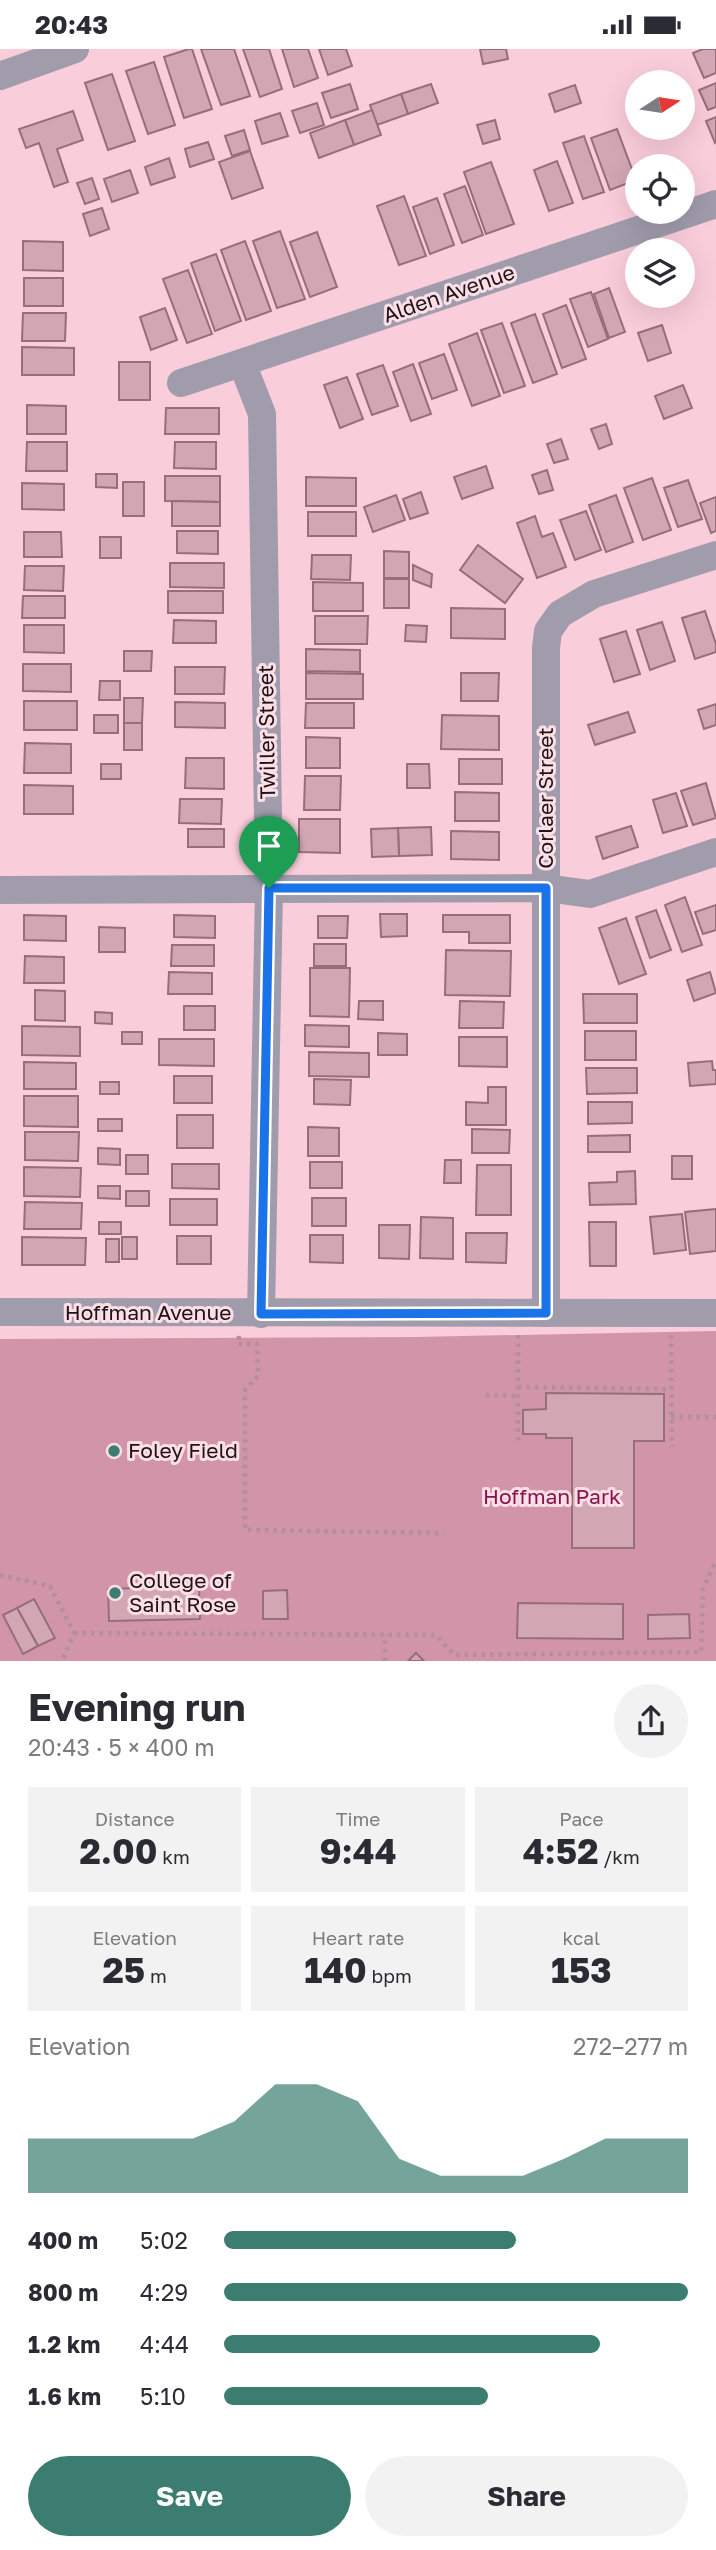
<!DOCTYPE html>
<html lang="en">
<head>
<meta charset="utf-8">
<style>
	body { margin:0; font-family:"Golos Text",sans-serif; background:#f2f2f3; color:#2b2b33; height:100vh; display:flex; flex-direction:column; font-size:26px; white-space:nowrap }
	* { box-sizing:border-box; margin:0 }
	p { font-size:23px; color:#7c7c81 }
	.icon { flex:none; width:38px; height:38px; fill:none; stroke:currentColor; stroke-width:2; stroke-linecap:round; stroke-linejoin:round }
	.map { position:relative; height:1612px; overflow:hidden }
	.drawer { display:flex; flex-direction:column; background:#fff; flex:1 }
	.drawer>* { flex:none }
	.needle { width:46px; rotate:78deg }
	.fabs { position:absolute; left:625px; top:21px; display:grid; gap:14px }
	.fabs a { display:grid; place-items:center; width:70px; height:70px; border-radius:50%; background:#fff; box-shadow:0 7px 28px #0002; font-size:35px }
	.pin { position:absolute; display:grid; place-items:center; width:60px; height:60px; color:#fff; margin:-72px -30px; border-radius:50% 50% 50% 0; rotate:-45deg; box-shadow:0 0 7px #0007 }
	.pin .icon { rotate:45deg }
	.round { display:grid; place-items:center; flex:none; width:74px; height:74px; border-radius:37px; background:#f2f2f3 }
	.head { display:flex; align-items:center; justify-content:space-between; height:119px; padding:0 28px }
	h1 { font-size:38px; font-weight:700; line-height:52px }
	.metrics { display:grid; grid-template-columns:repeat(3,1fr); gap:10px; height:119px; padding:7px 28px }
	.metrics div { display:grid; align-content:center; border-radius:0px; background:#f2f2f3; text-align:center }
	.metrics b { font-size:35px; font-weight:700 }
	.metrics small { font-size:19px; font-weight:400 }
	.metrics p { font-size:19px }
	.chart { height:196px; padding:14px 28px }
	.chart p { display:flex; justify-content:space-between }
	.chart svg { width:100%; height:126px; margin-top:7px; fill:#3b7e71; opacity:.7 }
	.primary-button { display:flex; gap:14px; margin-top:auto; padding:14px 28px }
	.primary-button a { flex:1; height:80px; border-radius:42px; background:#3b7e71; color:#fff; font-size:28px; font-weight:700; line-height:80px; text-align:center }
	.primary-button a+a { background:#f2f2f3; color:#2b2b33 }
	ul { padding:0 28px; list-style:none; font-size:23px }
	li { display:grid; grid-template-columns:112px 84px 1fr; align-items:center; height:52px }
	li i { height:18px; border-radius:9px; background:#3b7e71 }
	.status { display:flex; justify-content:space-between; align-items:center; height:49px; padding:0 35px; background:#fff; direction:ltr }
	.status svg { height:19px; fill:currentColor }
	.map>svg:first-child { display:block }
	.green { fill:#d294a8 }
	.building { fill:#d2a6b3; stroke:#976e7b; stroke-width:2 }
	.lines { fill:none; stroke-linecap:round; stroke-linejoin:round }
	.path { stroke:#b28f99; stroke-width:4.5; stroke-dasharray:3.5 5; stroke-linecap:butt }
	.minor { stroke:#a19cac; stroke-width:28 }
	.route-casing { stroke:#fff; stroke-width:14 }
	.route { stroke:#1a73e8; stroke-width:9 }
	.poi-dot { fill:#3b7e71; stroke:#fbdfe7; stroke-width:2.5 }
	.labels { text-anchor:middle; stroke-width:6; stroke-linejoin:round; paint-order:stroke }
	.street-label { font-size:21px; fill:#211217; stroke:#fbdfe7 }
	.poi-label { font-size:21px; fill:#211217; stroke:#fbdfe7; text-anchor:start }
	.park-label { font-size:21px; fill:#8c114c; stroke:#fbdfe7 }
</style>
</head>
<body>
<div class="status"><b>20:43</b><svg viewBox="0 0 49 12"><path d="M0 12V9h3v3zM5 12V6h3v6zM10 12V3h3v9zM15 12V0h3v12zM26 1h20v11H26zM47 4h2v5h-2z"/></svg></div>
<div class="map">
<svg width="716" height="1612" viewBox="0 0 716 1612">
	<rect width="100%" height="100%" fill="#facdda"/>
	<polygon class="green" points="716,1282 716,1612 0,1612 0,1290 416,1288"/>
	<g class="building">
		<polygon points="189,0 192,0 212,60 184,69 164,8"/>
		<polygon points="201,0 234,0 250,47 221,56"/>
		<polygon points="243,0 269,0 282,40 260,48"/>
		<polygon points="282,0 308,0 318,29 294,38"/>
		<polygon points="319,0 346,0 352,17 328,26"/>
		<polygon points="480,0 506,0 508,10 483,15"/>
		<polygon points="703,0 716,0 716,24 704,29 693,4"/>
		<polygon points="154,13 175,76 148,85 126,22"/>
		<polygon points="112,25 135,92 108,101 85,34"/>
		<polygon points="716,34 716,58 708,61 699,41"/>
		<polygon points="350,35 358,60 331,69 322,44"/>
		<polygon points="431,35 438,54 408,65 401,45"/>
		<polygon points="575,36 581,54 555,63 549,45"/>
		<polygon points="401,45 408,65 377,76 370,56"/>
		<polygon points="317,54 324,76 300,84 292,62"/>
		<polygon points="372,61 381,86 354,96 345,71"/>
		<polygon points="73,62 83,91 57,100 68,133 54,138 39,94 26,99 19,80"/>
		<polygon points="280,64 288,87 262,95 255,72"/>
		<polygon points="716,68 716,93 715,94 706,72"/>
		<polygon points="345,71 354,96 319,109 310,84"/>
		<polygon points="495,71 500,90 483,95 477,76"/>
		<polygon points="617,80 636,131 610,141 591,89"/>
		<polygon points="244,81 250,101 232,107 225,87"/>
		<polygon points="584,87 604,143 583,150 563,94"/>
		<polygon points="208,93 214,110 190,118 185,100"/>
		<polygon points="250,102 263,139 232,150 219,113"/>
		<polygon points="169,109 175,128 151,136 145,118"/>
		<polygon points="557,112 573,154 549,162 534,121"/>
		<polygon points="491,113 514,175 486,185 464,123"/>
		<polygon points="130,121 138,144 112,153 104,130"/>
		<polygon points="92,129 99,150 85,155 77,134"/>
		<polygon points="465,137 483,186 462,194 444,145"/>
		<polygon points="404,147 426,207 399,216 377,157"/>
		<polygon points="437,149 454,196 430,205 413,158"/>
		<polygon points="102,159 109,180 90,187 83,165"/>
		<polygon points="280,182 305,250 277,259 253,192"/>
		<polygon points="317,183 337,238 310,248 290,193"/>
		<polygon points="23,192 63,193 63,222 23,221"/>
		<polygon points="245,192 271,262 246,271 221,201"/>
		<polygon points="216,205 241,272 215,282 191,214"/>
		<polygon points="188,221 212,285 187,294 163,230"/>
		<rect x="24" y="229" width="39" height="28"/>
		<polygon points="609,239 625,283 609,289 594,245"/>
		<polygon points="591,243 608,290 588,298 570,250"/>
		<polygon points="566,256 586,310 562,319 543,265"/>
		<polygon points="165,259 177,291 151,301 140,268"/>
		<polygon points="23,264 66,264 65,292 22,292"/>
		<polygon points="535,265 557,325 533,334 511,274"/>
		<polygon points="502,274 525,337 504,344 481,281"/>
		<polygon points="662,276 671,304 648,312 638,284"/>
		<polygon points="477,284 500,347 472,357 449,295"/>
		<polygon points="22,298 74,299 74,326 22,326"/>
		<polygon points="444,305 457,341 432,350 419,314"/>
		<rect x="119" y="313" width="31" height="38"/>
		<polygon points="413,315 431,365 411,372 393,323"/>
		<polygon points="383,316 398,357 372,366 357,325"/>
		<polygon points="347,328 363,370 340,379 324,336"/>
		<polygon points="683,336 692,359 664,370 655,347"/>
		<polygon points="27,356 66,357 66,385 27,385"/>
		<polygon points="166,359 219,359 219,385 165,385"/>
		<polygon points="606,375 612,395 599,400 591,380"/>
		<polygon points="561,390 568,410 554,414 547,395"/>
		<polygon points="27,393 67,393 67,422 26,422"/>
		<polygon points="175,393 216,393 216,420 174,419"/>
		<polygon points="486,417 493,439 462,450 454,428"/>
		<polygon points="547,421 553,441 539,445 532,426"/>
		<polygon points="96,425 117,425 117,439 96,438"/>
		<polygon points="165,427 220,427 220,453 165,452"/>
		<polygon points="306,428 356,429 356,457 306,457"/>
		<polygon points="652,429 671,481 643,491 624,439"/>
		<polygon points="688,431 702,470 678,478 664,439"/>
		<rect x="123" y="433" width="21" height="34"/>
		<polygon points="22,434 64,435 64,461 22,460"/>
		<polygon points="421,443 428,464 410,470 403,450"/>
		<polygon points="396,446 405,471 373,483 364,458"/>
		<polygon points="616,446 633,493 606,503 589,456"/>
		<polygon points="716,448 716,482 711,484 700,454"/>
		<polygon points="172,452 220,453 220,477 172,477"/>
		<polygon points="586,462 601,501 575,511 560,471"/>
		<rect x="308" y="463" width="48" height="24"/>
		<polygon points="535,467 542,488 553,484 566,518 537,529 517,474"/>
		<polygon points="177,482 218,482 218,505 177,504"/>
		<polygon points="24,483 61,483 62,508 24,508"/>
		<rect x="100" y="488" width="21" height="21"/>
		<polygon points="478,496 523,530 505,554 460,521"/>
		<polygon points="384,502 409,503 409,529 384,529"/>
		<polygon points="312,506 351,506 350,531 311,530"/>
		<polygon points="170,514 224,514 224,539 170,538"/>
		<polygon points="413,516 432,525 431,538 413,531"/>
		<polygon points="25,517 64,517 63,542 24,541"/>
		<rect x="384" y="530" width="25" height="29"/>
		<polygon points="313,533 363,534 363,562 313,562"/>
		<rect x="168" y="542" width="55" height="22"/>
		<polygon points="23,547 65,547 65,569 22,569"/>
		<polygon points="451,559 505,560 505,590 451,589"/>
		<polygon points="705,562 716,595 716,603 695,610 682,569"/>
		<polygon points="315,567 368,567 367,595 315,595"/>
		<polygon points="174,571 216,572 216,594 173,594"/>
		<polygon points="662,573 675,612 650,621 637,581"/>
		<polygon points="24,576 64,576 64,604 24,603"/>
		<polygon points="406,576 427,577 426,593 405,592"/>
		<polygon points="626,582 640,625 614,633 600,590"/>
		<polygon points="306,600 360,601 360,623 306,622"/>
		<polygon points="124,602 152,602 151,622 124,622"/>
		<polygon points="23,615 71,615 71,643 23,642"/>
		<polygon points="175,618 225,618 224,645 175,645"/>
		<polygon points="306,624 363,625 363,650 306,650"/>
		<polygon points="461,624 499,624 498,652 461,652"/>
		<polygon points="100,632 120,632 120,651 99,651"/>
		<polygon points="124,649 143,649 142,674 124,674"/>
		<rect x="24" y="652" width="53" height="29"/>
		<polygon points="175,653 225,654 225,679 175,678"/>
		<polygon points="306,654 354,654 354,679 305,679"/>
		<polygon points="716,655 716,676 704,680 698,661"/>
		<polygon points="628,663 635,683 595,696 588,676"/>
		<rect x="94" y="666" width="24" height="18"/>
		<polygon points="442,666 499,667 499,701 441,700"/>
		<rect x="124" y="674" width="18" height="27"/>
		<polygon points="306,688 340,689 340,719 306,719"/>
		<polygon points="25,694 71,695 71,724 24,724"/>
		<polygon points="186,709 224,709 224,740 185,739"/>
		<rect x="459" y="710" width="43" height="25"/>
		<rect x="101" y="715" width="20" height="15"/>
		<polygon points="407,715 429,715 430,739 407,739"/>
		<polygon points="305,727 341,727 340,761 304,761"/>
		<polygon points="706,734 716,769 693,776 681,742"/>
		<polygon points="24,736 73,737 73,765 24,765"/>
		<polygon points="455,743 499,744 499,772 455,772"/>
		<polygon points="676,744 687,777 663,784 653,751"/>
		<polygon points="180,750 222,750 221,775 179,774"/>
		<polygon points="299,770 340,770 340,804 299,803"/>
		<polygon points="631,777 638,798 603,810 596,788"/>
		<polygon points="431,778 432,806 399,807 398,779"/>
		<polygon points="398,779 399,807 372,808 371,780"/>
		<rect x="188" y="780" width="36" height="18"/>
		<polygon points="451,782 499,783 499,811 451,810"/>
		<polygon points="685,848 702,896 682,903 665,856"/>
		<polygon points="716,856 716,881 703,885 695,863"/>
		<polygon points="656,861 671,901 650,909 636,868"/>
		<polygon points="380,865 407,865 407,887 381,888"/>
		<polygon points="24,866 66,867 66,892 24,891"/>
		<polygon points="174,866 215,867 215,889 174,888"/>
		<polygon points="443,866 510,866 510,894 469,894 469,883 443,883"/>
		<polygon points="318,867 348,867 347,889 318,889"/>
		<polygon points="626,869 646,925 619,935 599,879"/>
		<polygon points="99,878 125,879 125,903 99,903"/>
		<rect x="314" y="895" width="32" height="22"/>
		<polygon points="172,896 214,896 214,917 171,917"/>
		<polygon points="446,901 511,902 510,947 445,946"/>
		<polygon points="25,907 64,908 64,934 24,934"/>
		<polygon points="310,919 350,919 349,968 310,967"/>
		<polygon points="169,923 212,924 212,945 168,945"/>
		<polygon points="710,923 716,944 694,952 687,931"/>
		<polygon points="35,941 65,942 65,972 35,971"/>
		<polygon points="583,945 637,945 637,974 584,974"/>
		<polygon points="359,952 383,952 383,971 358,970"/>
		<polygon points="460,952 504,953 503,979 459,979"/>
		<rect x="184" y="957" width="31" height="24"/>
		<polygon points="95,963 112,964 112,975 95,974"/>
		<polygon points="305,976 349,977 349,998 305,997"/>
		<polygon points="22,977 80,978 80,1007 22,1006"/>
		<rect x="585" y="982" width="51" height="29"/>
		<rect x="122" y="983" width="20" height="12"/>
		<polygon points="378,984 407,985 407,1006 378,1006"/>
		<polygon points="459,988 507,988 507,1018 459,1017"/>
		<polygon points="159,990 214,990 214,1017 159,1016"/>
		<polygon points="309,1003 369,1004 369,1028 309,1027"/>
		<polygon points="712,1012 713,1021 716,1021 716,1035 690,1037 688,1014"/>
		<polygon points="24,1013 76,1014 76,1040 24,1040"/>
		<polygon points="586,1019 637,1019 637,1044 587,1045"/>
		<rect x="174" y="1027" width="38" height="27"/>
		<polygon points="314,1030 351,1031 350,1056 314,1055"/>
		<rect x="100" y="1033" width="19" height="12"/>
		<polygon points="488,1038 506,1038 506,1076 466,1076 466,1053 488,1054"/>
		<polygon points="24,1047 78,1047 78,1078 24,1077"/>
		<polygon points="588,1053 632,1053 632,1074 588,1075"/>
		<rect x="177" y="1066" width="36" height="33"/>
		<rect x="98" y="1070" width="24" height="12"/>
		<polygon points="308,1078 339,1079 339,1107 308,1107"/>
		<polygon points="472,1080 510,1081 509,1104 472,1104"/>
		<polygon points="25,1083 79,1083 78,1112 25,1111"/>
		<polygon points="630,1086 630,1103 588,1103 588,1087"/>
		<polygon points="98,1099 120,1100 120,1116 98,1115"/>
		<rect x="126" y="1106" width="22" height="19"/>
		<rect x="672" y="1107" width="20" height="23"/>
		<polygon points="445,1111 461,1111 461,1134 444,1134"/>
		<rect x="310" y="1113" width="32" height="26"/>
		<polygon points="172,1115 219,1115 219,1140 172,1139"/>
		<polygon points="477,1116 511,1116 511,1166 476,1166"/>
		<polygon points="24,1118 81,1119 80,1148 24,1147"/>
		<polygon points="635,1122 636,1155 590,1156 589,1134 617,1133 617,1123"/>
		<polygon points="98,1137 120,1137 120,1150 98,1149"/>
		<rect x="126" y="1142" width="23" height="15"/>
		<rect x="312" y="1149" width="34" height="28"/>
		<rect x="170" y="1150" width="47" height="26"/>
		<polygon points="25,1153 82,1154 81,1180 24,1180"/>
		<polygon points="716,1160 716,1202 690,1205 685,1163"/>
		<polygon points="682,1165 686,1201 654,1205 650,1168"/>
		<polygon points="421,1168 453,1169 453,1210 420,1209"/>
		<rect x="99" y="1173" width="22" height="12"/>
		<polygon points="589,1173 616,1173 616,1217 590,1217"/>
		<polygon points="379,1176 410,1176 409,1210 379,1209"/>
		<polygon points="466,1184 507,1184 506,1214 466,1213"/>
		<polygon points="310,1186 343,1186 343,1214 310,1213"/>
		<rect x="177" y="1187" width="34" height="28"/>
		<polygon points="22,1188 86,1189 85,1216 22,1216"/>
		<rect x="122" y="1188" width="15" height="22"/>
		<rect x="106" y="1190" width="13" height="23"/>
		<polygon points="546,1344 664,1345 664,1392 634,1392 634,1499 572,1499 572,1389 546,1389 546,1385 523,1385 523,1361 546,1360"/>
		<polygon points="199,1537 200,1570 109,1572 108,1540"/>
		<polygon points="287,1541 288,1570 263,1570 263,1542"/>
		<polygon points="34,1550 55,1589 38,1597 17,1559"/>
		<polygon points="518,1554 623,1555 623,1590 517,1589"/>
		<polygon points="17,1559 38,1597 23,1605 3,1566"/>
		<polygon points="689,1565 690,1589 648,1590 648,1566"/>
		<polygon points="416,1604 424,1612 408,1612"/>
	</g>
	<g class="lines">
		<g class="path">
			<polyline points="518,1286 518,1394"/>
			<polyline points="671,1286 672,1398"/>
			<polyline points="239,1287 238,1295 257,1295 258,1327 245,1341 245,1481 444,1484"/>
			<polyline points="518,1338 671,1340"/>
			<polyline points="486,1346 518,1347"/>
			<polyline points="671,1368 716,1368"/>
			<polyline points="0,1526 50,1537 74,1584 62,1612"/>
			<polyline points="74,1584 436,1586 454,1606 701,1603 703,1539 716,1512"/>
			<polyline points="385,1612 385,1586"/>
		</g>
		<g class="minor">
			<polyline points="0,27 75,0"/>
			<polyline points="242,314 262,365 269,839 261,1265"/>
			<polyline points="181,334 716,155"/>
			<polyline points="0,841 546,839 590,845 716,803"/>
			<polyline points="0,1263 716,1264"/>
			<polyline points="546,1264 546,599 548,582 560,565 594,545 716,506"/>
		</g>
	</g>
	<g class="lines">
		<defs>
			<polygon id="route" points="269,839 546,839 546,1264 261,1265"/>
		</defs>
		<use href="#route" class="route-casing"/>
		<use href="#route" class="route"/>
	</g>
	<g class="poi-dot">
		<circle cx="114" cy="1402" r="7"/>
		<circle cx="115" cy="1544" r="7"/>
	</g>
	<g class="labels">
		<g class="street-label">
			<text transform="translate(449 245) rotate(-19)" y="7">Alden Avenue</text>
			<text transform="translate(267 683) rotate(-91)" y="7">Twiller Street</text>
			<text transform="translate(546 749) rotate(-90)" y="7">Corlaer Street</text>
			<text x="148" y="1271">Hoffman Avenue</text>
		</g>
		<g class="poi-label">
			<text x="128" y="1409">Foley Field</text>
			<text x="129" y="1539">College of<tspan x="129" dy="24">Saint Rose</tspan></text>
		</g>
		<g class="park-label">
			<text x="552" y="1455">Hoffman Park</text>
		</g>
	</g>
</svg>
<div class="fabs">
<a><svg class="needle" viewBox="-14 -14 28 28"><path d="M0-13l5 13h-10z" fill="#e53935"/><path d="M0 13l5-13h-10z" fill="#7c7c81"/></svg></a>
<a><svg class="icon" aria-label="locate" viewBox="0 0 24 24"><circle cx="12" cy="12" r="6"/><path d="M12 2v4M12 18v4M2 12h4M18 12h4"/></svg></a>
<a><svg class="icon" aria-label="layers" viewBox="0 0 24 24"><path d="M12 4l9 5-9 5-9-5zM3 14l9 5 9-5"/></svg></a>
</div>
<div class="pin" style="left:269px;top:839px;background:#1e9e55"><svg class="icon" aria-label="arrive" viewBox="0 0 24 24"><path d="M6 21V4h12l-3 4 3 4H6"/></svg></div>
</div>
<section class="drawer">
<div class="head"><div><h1>Evening run</h1><p>20:43 · 5 × 400 m</p></div><a class="round"><svg class="icon" aria-label="share" viewBox="0 0 24 24"><path d="M12 15V3M7 8l5-5 5 5M5 13v7h14v-7"/></svg></a></div>
<div class="metrics">
<div><p>Distance</p><b>2.00<small> km</small></b></div>
<div><p>Time</p><b>9:44</b></div>
<div><p>Pace</p><b>4:52<small> /km</small></b></div>
</div>
<div class="metrics">
<div><p>Elevation</p><b>25<small> m</small></b></div>
<div><p>Heart rate</p><b>140<small> bpm</small></b></div>
<div><p>kcal</p><b>153</b></div>
</div>
<div class="chart"><p><span>Elevation</span>272–277 m</p>
<svg viewBox="0 0 160 44" preserveAspectRatio="none"><path d="M0 44V25L10 25L20 25L30 25L40 25L50 19L60 6L70 6L80 12L90 32L100 38L110 38L120 38L130 32L140 25L150 25L160 25V44z"/></svg>
</div>
<ul>
<li><b>400 m</b>5:02<i style="width:63%"></i></li>
<li><b>800 m</b>4:29<i style="width:100%"></i></li>
<li><b>1.2 km</b>4:44<i style="width:81%"></i></li>
<li><b>1.6 km</b>5:10<i style="width:57%"></i></li>
</ul>
<div class="primary-button"><a>Save</a><a>Share</a></div>
</section>
</body>
</html>
